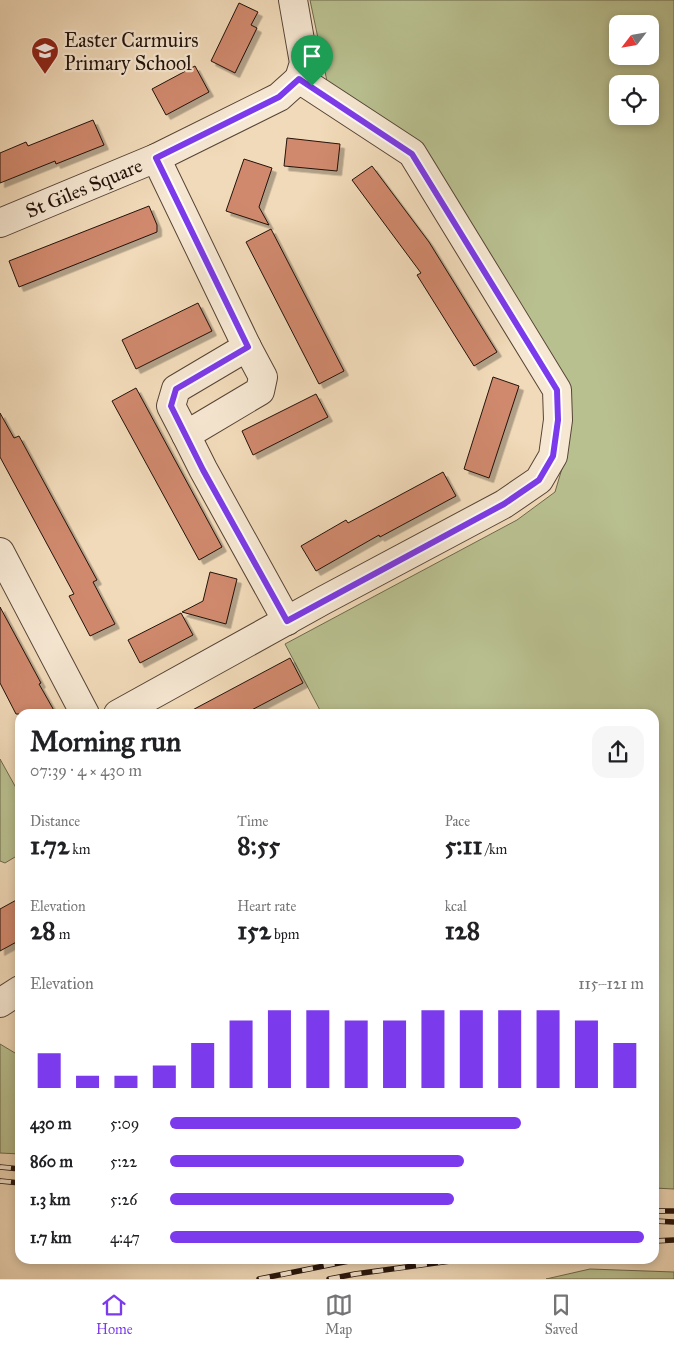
<!DOCTYPE html>
<html lang="en">
<head>
<meta charset="utf-8">
<style>
	body { margin:0; font-family:"IM FELL Great Primer",serif; background:#f6f6f6; color:#202124; height:100vh; display:flex; flex-direction:column; font-size:19px; white-space:nowrap }
	* { box-sizing:border-box; margin:0 }
	p { font-size:16px; color:#757577 }
	.icon { flex:none; width:28px; height:28px; fill:none; stroke:currentColor; stroke-width:2; stroke-linecap:round; stroke-linejoin:round }
	.map { position:relative; flex:1; overflow:hidden }
	.panel { position:absolute; left:15px; top:709px; width:644px; height:555px; display:flex; flex-direction:column; background:#fff; border-radius:15px; box-shadow:0 2px 8px #0003 }
	.panel>* { flex:none }
	.needle { width:32px; rotate:239deg }
	.controls { position:absolute; left:609px; top:15px; display:grid; gap:10px }
	.controls a { display:grid; place-items:center; width:50px; height:50px; border-radius:10px; background:#fff; box-shadow:0 2px 8px #0003; font-size:25px }
	.pin { position:absolute; display:grid; place-items:center; width:42px; height:42px; color:#fff; margin:-51px -21px; border-radius:50% 50% 50% 0; rotate:-45deg; box-shadow:0 0 5px #0007 }
	.pin .icon { rotate:45deg }
	.round { display:grid; place-items:center; flex:none; width:52px; height:52px; border-radius:15px; background:#f6f6f6 }
	.head { display:flex; align-items:center; justify-content:space-between; height:85px; padding:0 15px }
	h1 { font-size:28px; font-weight:700; line-height:38px }
	.metrics { display:grid; grid-template-columns:repeat(3,1fr); gap:8px; height:85px; padding:5px 15px }
	.metrics div { display:grid; align-content:center }
	.metrics b { font-size:25px; font-weight:700 }
	.metrics small { font-size:14px; font-weight:400 }
	.metrics p { font-size:14px }
	.chart { height:140px; padding:10px 15px }
	.chart p { display:flex; justify-content:space-between }
	.chart svg { width:100%; height:90px; margin-top:5px; stroke:#7c3aed; stroke-width:6 }
	ul { padding:0 15px; list-style:none; font-size:16px }
	li { display:grid; grid-template-columns:80px 60px 1fr; align-items:center; height:38px }
	li i { height:12px; border-radius:6px; background:#7c3aed }
	.tab-bar { display:flex; justify-content:space-around; align-items:center; height:70px; border-top:1px solid #e0e0e0; background:#fff; font-size:14px; color:#757577 }
	.tab-bar a { display:grid; justify-items:center; gap:2px }
	.tab-bar .selected { color:#7c3aed }
	.map>svg:first-child { display:block }
	.green { fill:#b9c090; stroke:#6e694d; fill-rule:evenodd }
	.building { fill:#d0896d; stroke:#23120a; filter:url(#shadow) }
	.lines { fill:none; stroke-linecap:round; stroke-linejoin:round }
	.minor-casing { stroke:#564436; stroke-width:30 }
	.minor { stroke:#f6e7d2; stroke-width:28 }
	.rail-casing { stroke:#23120a; stroke-width:5.5 }
	.rail { stroke:#f6e7d2; stroke-width:4; stroke-dasharray:11; stroke-linecap:butt }
	.route-casing { stroke:#fff; stroke-width:10 }
	.route { stroke:#7c3aed; stroke-width:6 }
	.labels { text-anchor:middle; stroke-width:4.5; stroke-linejoin:round; paint-order:stroke }
	.poi-label { font-size:20px; fill:#23120a; stroke:#f6e7d2; text-anchor:start }
	.street-label { font-size:20px; fill:#23120a; stroke:#f6e7d2 }
</style>
</head>
<body>
<div class="map">
<svg width="674" height="1279" viewBox="0 0 674 1279">
	<defs>
		<filter id="shadow"><feDropShadow dx="4.5" dy="4.5" stdDeviation="0" flood-color="#0004"/></filter>
	</defs>
	<rect width="100%" height="100%" fill="#f1dab9"/>
	<filter id="stains"><feTurbulence type="fractalNoise" baseFrequency=".004" numOctaves="4"/><feColorMatrix values="0 0 0 0 .2 0 0 0 0 .09 0 0 0 0 .02 0 0 0 .5 -.17"/></filter>
	<radialGradient id="worn" r=".72"><stop offset=".6" stop-color="#630" stop-opacity="0"/><stop offset="1" stop-color="#630" stop-opacity=".3"/></radialGradient>
	<g class="green">
		<path d="M310,0H674V1189L654,1188V714H322L285,644L517,520L555,492L566,455L570,398L418,144L328,86ZM618,24H650V56H618ZM618,84H650V116H618Z"/>
		<polygon points="0,759 20,795 20,854 5,863 0,861"/>
		<polygon points="0,1044 20,1056 20,1154 0,1153"/>
		<polygon points="590,1269 674,1272 674,1279 546,1279"/>
	</g>
	<g class="building">
		<polygon points="239,3 258,12 251,25 257,28 235,73 211,61"/>
		<polygon points="195,66 209,92 166,115 152,89"/>
		<polygon points="93,120 104,145 56,164 55,161 0,183 0,153 26,142 28,146"/>
		<polygon points="287,138 340,144 337,171 284,166"/>
		<polygon points="244,159 272,168 259,207 269,225 226,211"/>
		<polygon points="372,166 429,242 497,352 474,366 417,275 421,273 352,180"/>
		<polygon points="149,206 157,225 157,232 19,287 9,261"/>
		<polygon points="271,229 344,371 319,384 246,242"/>
		<polygon points="198,303 212,331 136,369 122,340"/>
		<polygon points="493,377 519,386 489,478 464,469"/>
		<polygon points="136,388 222,547 199,560 112,401"/>
		<polygon points="316,394 328,417 253,455 242,431"/>
		<polygon points="0,413 14,438 19,436 97,580 93,582 115,624 90,636 69,596 74,594 0,457"/>
		<polygon points="443,472 456,496 380,537 379,535 316,571 301,546 346,520 348,523"/>
		<polygon points="210,572 237,579 226,624 182,612 203,601"/>
		<polygon points="0,607 41,683 39,684 56,714 16,714 0,683"/>
		<polygon points="181,613 193,635 140,663 128,640"/>
		<polygon points="290,658 303,683 244,714 185,714"/>
		<polygon points="20,898 20,940 0,951 0,909"/>
	</g>
	<g class="lines">
		<defs>
			<g id="minor">
				<polyline points="293,0 304,63 299,79"/>
				<polyline points="156,158 247,347"/>
				<path id="s1" d="M0,223L156,158L279,97L299,79"/>
				<polygon points="247,347 263,377 260,391 186,435 171,406 176,389"/>
				<polyline points="186,435 203,469 287,621"/>
				<polyline points="0,552 85,714"/>
				<polyline points="118,714 324,600 504,504 539,480 553,456 558,420 557,390 412,153 299,79"/>
				<polyline points="0,1003 20,990"/>
			</g>
		</defs>
		<use href="#minor" class="minor-casing"/>
		<use href="#minor" class="minor"/>
		<defs>
			<g id="rail">
				<polyline points="0,1167 20,1169"/>
				<polyline points="0,1181 20,1183"/>
				<polyline points="654,1211 674,1211"/>
				<polyline points="654,1221 674,1222"/>
				<polyline points="654,1241 674,1240"/>
				<polyline points="259,1279 359,1259"/>
				<polyline points="329,1279 355,1274 465,1259"/>
			</g>
		</defs>
		<use href="#rail" class="rail-casing"/>
		<use href="#rail" class="rail"/>
	</g>
	<g class="lines">
		<defs>
			<polygon id="route" points="299,79 412,154 557,390 558,420 553,456 539,480 504,504 287,621 203,470 171,406 176,389 248,347 156,158 279,97"/>
		</defs>
		<use href="#route" class="route-casing"/>
		<use href="#route" class="route"/>
	</g>
	<defs>
		<symbol id="school-pin" viewBox="-11 -11 22 30"><path d="M0 17L-7.5 6A9.5 9.5 0 1 1 7.5 6Z" fill="#8f2418" stroke="#f6e7d2"/><path d="M0-5L7-2L0 1L-7-2ZM-4 1L0 2.5L4 1V4Q0 6-4 4Z" fill="#fff"/></symbol>
	</defs>
	<g fill-rule="evenodd">
		<use href="#school-pin" x="29" y="35" width="32" height="43"/>
	</g>
	<g class="labels">
		<g class="poi-label">
			<text x="64" y="47">Easter Carmuirs<tspan x="64" dy="23">Primary School</tspan></text>
		</g>
		<g class="street-label">
			<text dy="7" stroke="none"><textPath href="#s1" startOffset="91">St Giles Square</textPath></text>
		</g>
	</g>
	<rect width="100%" height="100%" filter="url(#stains)"/>
	<rect width="100%" height="100%" fill="url(#worn)"/>
</svg>
<div class="controls">
<a><svg class="needle" viewBox="-14 -14 28 28"><path d="M0-13l5 13h-10z" fill="#e53935"/><path d="M0 13l5-13h-10z" fill="#757577"/></svg></a>
<a><svg class="icon" aria-label="locate" viewBox="0 0 24 24"><circle cx="12" cy="12" r="6"/><path d="M12 2v4M12 18v4M2 12h4M18 12h4"/></svg></a>
</div>
<div class="pin" style="left:312px;top:86px;background:#1e9e55"><svg class="icon" aria-label="arrive" viewBox="0 0 24 24"><path d="M6 21V4h12l-3 4 3 4H6"/></svg></div>
<section class="panel">
<div class="head"><div><h1>Morning run</h1><p>07:39 · 4 × 430 m</p></div><a class="round"><svg class="icon" aria-label="share" viewBox="0 0 24 24"><path d="M12 15V3M7 8l5-5 5 5M5 13v7h14v-7"/></svg></a></div>
<div class="metrics">
<div><p>Distance</p><b>1.72<small> km</small></b></div>
<div><p>Time</p><b>8:55</b></div>
<div><p>Pace</p><b>5:11<small> /km</small></b></div>
</div>
<div class="metrics">
<div><p>Elevation</p><b>28<small> m</small></b></div>
<div><p>Heart rate</p><b>152<small> bpm</small></b></div>
<div><p>kcal</p><b>128</b></div>
</div>
<div class="chart"><p><span>Elevation</span>115–121 m</p>
<svg viewBox="0 0 160 44" preserveAspectRatio="none"><path d="M5 44V27M15 44V38M25 44V38M35 44V33M45 44V22M55 44V11M65 44V6M75 44V6M85 44V11M95 44V11M105 44V6M115 44V6M125 44V6M135 44V6M145 44V11M155 44V22"/></svg>
</div>
<ul>
<li><b>430 m</b>5:09<i style="width:74%"></i></li>
<li><b>860 m</b>5:22<i style="width:62%"></i></li>
<li><b>1.3 km</b>5:26<i style="width:60%"></i></li>
<li><b>1.7 km</b>4:47<i style="width:100%"></i></li>
</ul>
</section>
</div>
<nav class="tab-bar">
<a class="selected"><svg class="icon" aria-label="home" viewBox="0 0 24 24"><path d="M3 11l9-7 9 7M6 9v11h12V9"/></svg>Home</a>
<a><svg class="icon" aria-label="map" viewBox="0 0 24 24"><path d="M3 6l6-2 6 2 6-2v14l-6 2-6-2-6 2zM9 4v14M15 6v14"/></svg>Map</a>
<a><svg class="icon" aria-label="saved" viewBox="0 0 24 24"><path d="M7 4h10v16l-5-4-5 4z"/></svg>Saved</a>
</nav>
</body>
</html>
